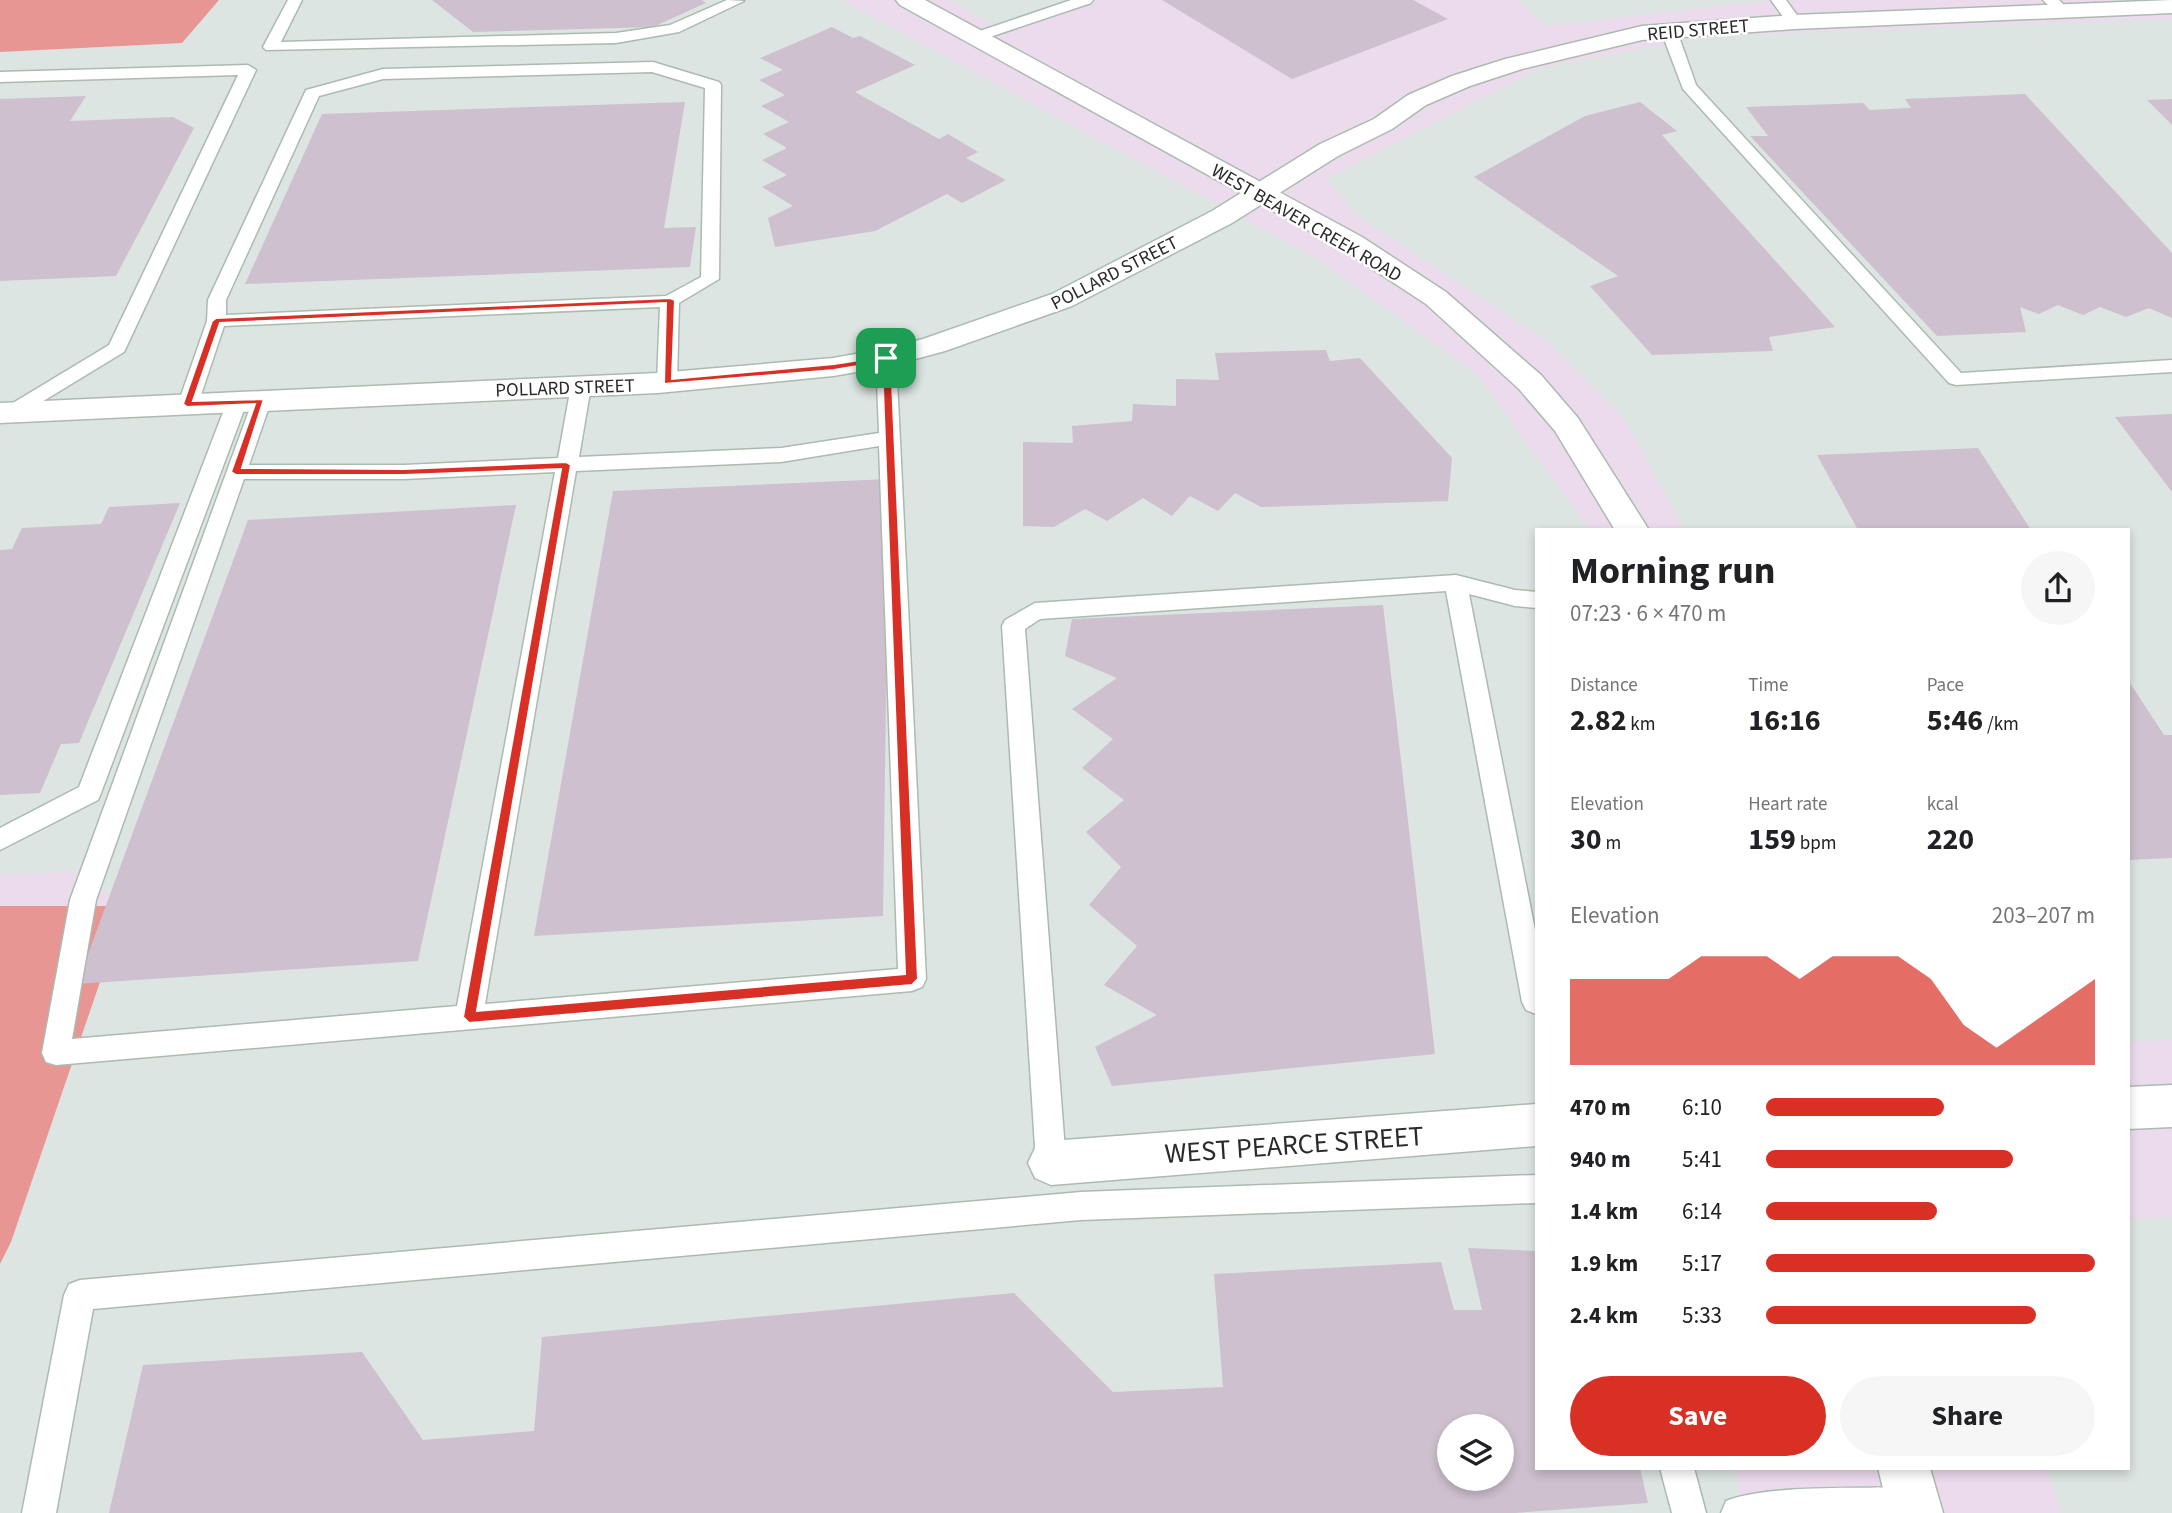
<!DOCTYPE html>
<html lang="en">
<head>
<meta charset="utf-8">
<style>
	body { margin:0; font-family:"Source Sans 3",sans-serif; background:#f6f6f6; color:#202124; height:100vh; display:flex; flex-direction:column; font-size:26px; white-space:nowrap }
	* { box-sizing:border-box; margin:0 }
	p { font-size:23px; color:#757577 }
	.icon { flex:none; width:38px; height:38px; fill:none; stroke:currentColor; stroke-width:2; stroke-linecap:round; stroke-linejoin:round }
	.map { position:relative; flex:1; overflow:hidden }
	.panel { position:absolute; left:1535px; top:528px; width:595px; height:942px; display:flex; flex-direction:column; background:#fff; border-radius:0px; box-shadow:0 4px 10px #0003 }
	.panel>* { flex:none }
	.fabs { position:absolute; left:1437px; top:1414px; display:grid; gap:14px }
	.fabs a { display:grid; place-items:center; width:77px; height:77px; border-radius:50%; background:#fff; box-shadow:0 4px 10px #0003; font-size:35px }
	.pin { position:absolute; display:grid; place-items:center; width:60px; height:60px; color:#fff; margin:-30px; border-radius:14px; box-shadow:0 4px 10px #0006 }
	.round { display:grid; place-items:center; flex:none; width:74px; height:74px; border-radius:37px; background:#f6f6f6 }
	.summary { display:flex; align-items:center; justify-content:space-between; height:119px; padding:0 35px }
	h1 { font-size:38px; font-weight:700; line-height:52px }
	.figures { display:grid; grid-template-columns:repeat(3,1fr); gap:10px; height:119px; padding:7px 35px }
	.figures div { display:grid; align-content:center }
	.figures b { font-size:30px; font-weight:700 }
	.figures small { font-size:19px; font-weight:400 }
	.figures p { font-size:19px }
	.chart { height:196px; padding:14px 35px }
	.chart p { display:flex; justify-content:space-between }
	.chart svg { width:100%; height:126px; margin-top:7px; fill:#d93025; opacity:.7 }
	.primary-button { display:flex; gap:14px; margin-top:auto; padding:14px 35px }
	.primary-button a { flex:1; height:80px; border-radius:42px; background:#d93025; color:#fff; font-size:28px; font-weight:700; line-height:80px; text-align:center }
	.primary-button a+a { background:#f6f6f6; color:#202124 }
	ul { padding:0 35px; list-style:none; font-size:23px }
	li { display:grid; grid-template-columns:112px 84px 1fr; align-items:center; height:52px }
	li i { height:18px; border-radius:9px; background:#d93025 }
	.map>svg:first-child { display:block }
	.industrial { fill:#dce5e2; fill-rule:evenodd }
	.green { fill:#e79694 }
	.building { fill:#cec0ce; fill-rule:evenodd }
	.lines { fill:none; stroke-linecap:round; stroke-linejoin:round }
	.service-casing { stroke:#abbbaf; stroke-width:3 }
	.minor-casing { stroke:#abbbaf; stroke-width:3 }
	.tertiary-casing { stroke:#abbbaf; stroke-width:3 }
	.service { fill:#fff; fill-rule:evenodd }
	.minor { fill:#fff; fill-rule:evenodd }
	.tertiary { fill:#fff; fill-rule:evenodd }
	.route { fill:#d93025; stroke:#fff; stroke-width:2; fill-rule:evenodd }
	.labels { text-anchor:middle; stroke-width:5; stroke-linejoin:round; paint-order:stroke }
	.far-street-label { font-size:19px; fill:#2a2a2a; stroke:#fff }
	.near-street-label { font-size:28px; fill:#2a2a2a; stroke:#fff }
</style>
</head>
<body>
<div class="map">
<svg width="2172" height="1513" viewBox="0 0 2172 1513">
	<rect width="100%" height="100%" fill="#ecdbed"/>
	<g class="industrial">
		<path d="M219,0H842L1316,258L1477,374L1590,530H1536V1468H1735L1743,1513H0V1264L11,1242L126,906L74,871L0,875V52L181,43ZM1449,1426H1502V1479H1449Z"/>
		<polygon points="949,0 1096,0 1004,32"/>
		<polygon points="1517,0 1773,0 1546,26"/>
		<polygon points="2172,19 2172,1040 2128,1042 2128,530 1684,530 1626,421 1547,342 1356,215 1326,179 1540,68 1708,36"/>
		<polygon points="2172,1217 2172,1513 2061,1513 2046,1468 2128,1468 2128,1219"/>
	</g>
	<g class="green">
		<polygon points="0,0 219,0 182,43 0,52"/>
		<polygon points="0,906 126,906 11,1242 0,1264"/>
	</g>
	<g class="building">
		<polygon points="432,0 702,0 706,3 653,27 473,32"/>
		<polygon points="1162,0 1413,0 1448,19 1292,79"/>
		<polygon points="832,27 853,38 860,36 915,65 855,92 939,139 948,134 978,152 966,158 1006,180 962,203 947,194 875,231 775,247 768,218 793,206 762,187 787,175 762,160 787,148 763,134 789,122 761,106 785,95 759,80 783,70 760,58"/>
		<polygon points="2025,94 2172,253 2172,318 2149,308 2126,317 2100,307 2083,315 2058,305 2039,314 2020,307 2026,332 1937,336 1750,136 1768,136 1746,107 1863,103 1870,110 1911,108 1905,99"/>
		<polygon points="86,96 70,121 173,117 194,128 116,276 0,281 0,99"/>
		<polygon points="2172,99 2172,125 2147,100"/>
		<polygon points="685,102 664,228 696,227 690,267 245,284 322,114"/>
		<polygon points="1640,102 1677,131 1662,135 1835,327 1769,337 1773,351 1652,355 1590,286 1618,276 1474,177 1585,116"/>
		<polygon points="1326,350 1330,361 1360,358 1452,458 1448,501 1261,507 1235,493 1218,511 1190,496 1172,516 1143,498 1107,521 1085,509 1054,527 1023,526 1023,442 1073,443 1072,426 1132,421 1133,404 1176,406 1176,379 1219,380 1215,353"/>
		<polygon points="2172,414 2172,492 2115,417"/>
		<polygon points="1978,448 2031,530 1858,530 1817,455"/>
		<polygon points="889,479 883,916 534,936 613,491"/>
		<polygon points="180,503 79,743 61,744 40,793 0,795 0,550 12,549 22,528 101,524 109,507"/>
		<polygon points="516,505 418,961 77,984 248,520"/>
		<polygon points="1383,605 1435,1054 1112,1086 1095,1047 1157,1015 1104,985 1137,946 1089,905 1121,867 1086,832 1124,800 1082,768 1113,739 1072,709 1117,678 1065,656 1072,619"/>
		<polygon points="2128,680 2164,735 2172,735 2172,858 2128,860"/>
		<path d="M1468,1248L1536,1251V1468H1640L1648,1503L1515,1513H109L143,1365L362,1352L423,1440L534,1431L542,1337L1014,1293L1113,1392L1223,1387L1214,1274L1441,1262L1454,1310H1482ZM1449,1426H1502V1479H1449Z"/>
	</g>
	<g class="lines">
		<defs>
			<g id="service">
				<polygon points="288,0 302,0 281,42 616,33 670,25 727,0 744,1 679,32 616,43 266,50 263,47"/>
				<polygon points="1071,0 1093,0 1091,3 981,40 976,42 968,37 971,34"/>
				<polygon points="1771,0 1786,0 1802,22 1799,25 1789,25"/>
				<polygon points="2043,0 2059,0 2069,10 2066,13 2056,13"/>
				<polygon points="1669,26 1677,31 1696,85 1961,373 2172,360 2172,372 1956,385 1949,383 1683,89 1661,31"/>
				<path d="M653,62L719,82L721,85L719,279L679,303L677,382L674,386H660L657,382L660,307L224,326L198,404L195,408H181L178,404L207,321L208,300L306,90L383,69ZM652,72L705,88L701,277L666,296L226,315V300L319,96L383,79Z"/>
				<polygon points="248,65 256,70 124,352 17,417 3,417 0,413 3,409 109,345 238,75 0,82 0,72"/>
				<path d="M886,352L896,358L926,979L922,987L912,991L56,1065L46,1062L42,1053L70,900L254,397H268L271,401L249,465H404L558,458L571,386L574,382H588L591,386L579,457L781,448L879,433L876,358ZM879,446L898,969L485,1004L576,471L781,462ZM555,472L457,1006L72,1039L96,900L244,479H404Z"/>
				<polygon points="237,396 244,398 247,402 101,793 98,800 0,850 0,828 79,787 227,402 230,398"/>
				<polygon points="1456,575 1515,590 1536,592 1536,608 1515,606 1469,594 1536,935 1536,1014 1526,1010 1522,1002 1446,591 1040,619 1025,629 1066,1163 1061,1173 1051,1177 1041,1173 1036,1163 1002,626 1005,620 1035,603"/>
				<polygon points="1536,1175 1536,1203 1081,1220 93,1309 56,1513 22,1513 64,1295 69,1284 80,1280 1081,1192"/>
				<polygon points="1660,1468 1694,1468 1706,1513 1672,1513"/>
				<path d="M1914,1487L1926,1492L1931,1504L1927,1513H1721L1726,1501C1768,1484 1865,1489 1914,1487Z"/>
			</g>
			<g id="minor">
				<polygon points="2172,0 2172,13 1794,29 1642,40 1522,69 1470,86 1426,105 1392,129 1338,156 1232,223 1072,306 945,351 886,367 833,376 658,393 0,423 0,403 658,373 833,358 884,349 923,339 1052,294 1212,211 1320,144 1374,119 1408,95 1452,76 1505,59 1642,26 1794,15"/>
				<polygon points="2172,1085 2172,1127 2128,1129 2128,1087"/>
				<polygon points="1536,1104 1536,1146 1051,1185 1035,1178 1028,1163 1035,1148 1051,1141"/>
			</g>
			<g id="tertiary">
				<polygon points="896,0 925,0 1362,237 1446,292 1541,375 1578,418 1649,530 1615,530 1555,431 1519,389 1426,304 1342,249 900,5"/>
				<polygon points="1878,1468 1930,1468 1943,1513 1889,1513"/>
			</g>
		</defs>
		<use href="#service" class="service-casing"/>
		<use href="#minor" class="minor-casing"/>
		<use href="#tertiary" class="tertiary-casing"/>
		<use href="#service" class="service"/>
		<use href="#minor" class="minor"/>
		<use href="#tertiary" class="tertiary"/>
	</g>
	<path class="route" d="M670,298L675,300L672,379L834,364L886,356L891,358L918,979L912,985L469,1023L463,1017L561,469L404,475H236L231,472L255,404L187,407L183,404L212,321L216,318ZM666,303L664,384L834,370L882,362L905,974L477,1011L571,465L566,462L404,469L242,468L264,399L193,401L220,323Z"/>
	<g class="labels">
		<g class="far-street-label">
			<text transform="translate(1698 29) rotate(-5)" y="7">REID STREET</text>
			<text transform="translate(1307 222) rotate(30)" y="7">WEST BEAVER CREEK ROAD</text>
			<text transform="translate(1114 272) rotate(-27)" y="7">POLLARD STREET</text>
			<text transform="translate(565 387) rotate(-2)" y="7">POLLARD STREET</text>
		</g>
		<g class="near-street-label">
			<text transform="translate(1294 1144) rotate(-4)" y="10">WEST PEARCE STREET</text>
		</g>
	</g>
</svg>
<div class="fabs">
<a><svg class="icon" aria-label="layers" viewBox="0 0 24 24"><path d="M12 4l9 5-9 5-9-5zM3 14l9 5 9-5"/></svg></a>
</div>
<div class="pin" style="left:886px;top:358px;background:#1e9e55"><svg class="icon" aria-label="arrive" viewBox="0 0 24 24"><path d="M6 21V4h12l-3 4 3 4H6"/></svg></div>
<section class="panel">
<div class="summary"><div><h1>Morning run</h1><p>07:23 · 6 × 470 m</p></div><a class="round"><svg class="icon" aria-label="share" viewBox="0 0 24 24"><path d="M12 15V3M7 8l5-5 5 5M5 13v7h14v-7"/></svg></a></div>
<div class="figures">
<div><p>Distance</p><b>2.82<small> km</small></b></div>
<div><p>Time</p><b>16:16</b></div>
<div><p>Pace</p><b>5:46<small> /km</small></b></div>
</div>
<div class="figures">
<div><p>Elevation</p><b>30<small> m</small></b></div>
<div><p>Heart rate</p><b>159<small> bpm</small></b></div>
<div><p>kcal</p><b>220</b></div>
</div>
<div class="chart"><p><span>Elevation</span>203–207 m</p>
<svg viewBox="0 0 160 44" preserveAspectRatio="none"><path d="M0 44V14L10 14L20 14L30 14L40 6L50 6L60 6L70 14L80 6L90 6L100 6L110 14L120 30L130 38L140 30L150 22L160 14V44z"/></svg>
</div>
<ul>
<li><b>470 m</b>6:10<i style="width:54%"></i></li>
<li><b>940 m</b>5:41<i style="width:75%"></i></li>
<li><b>1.4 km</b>6:14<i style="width:52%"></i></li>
<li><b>1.9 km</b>5:17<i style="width:100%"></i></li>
<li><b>2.4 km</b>5:33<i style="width:82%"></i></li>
</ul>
<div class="primary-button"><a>Save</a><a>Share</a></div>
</section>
</div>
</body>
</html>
